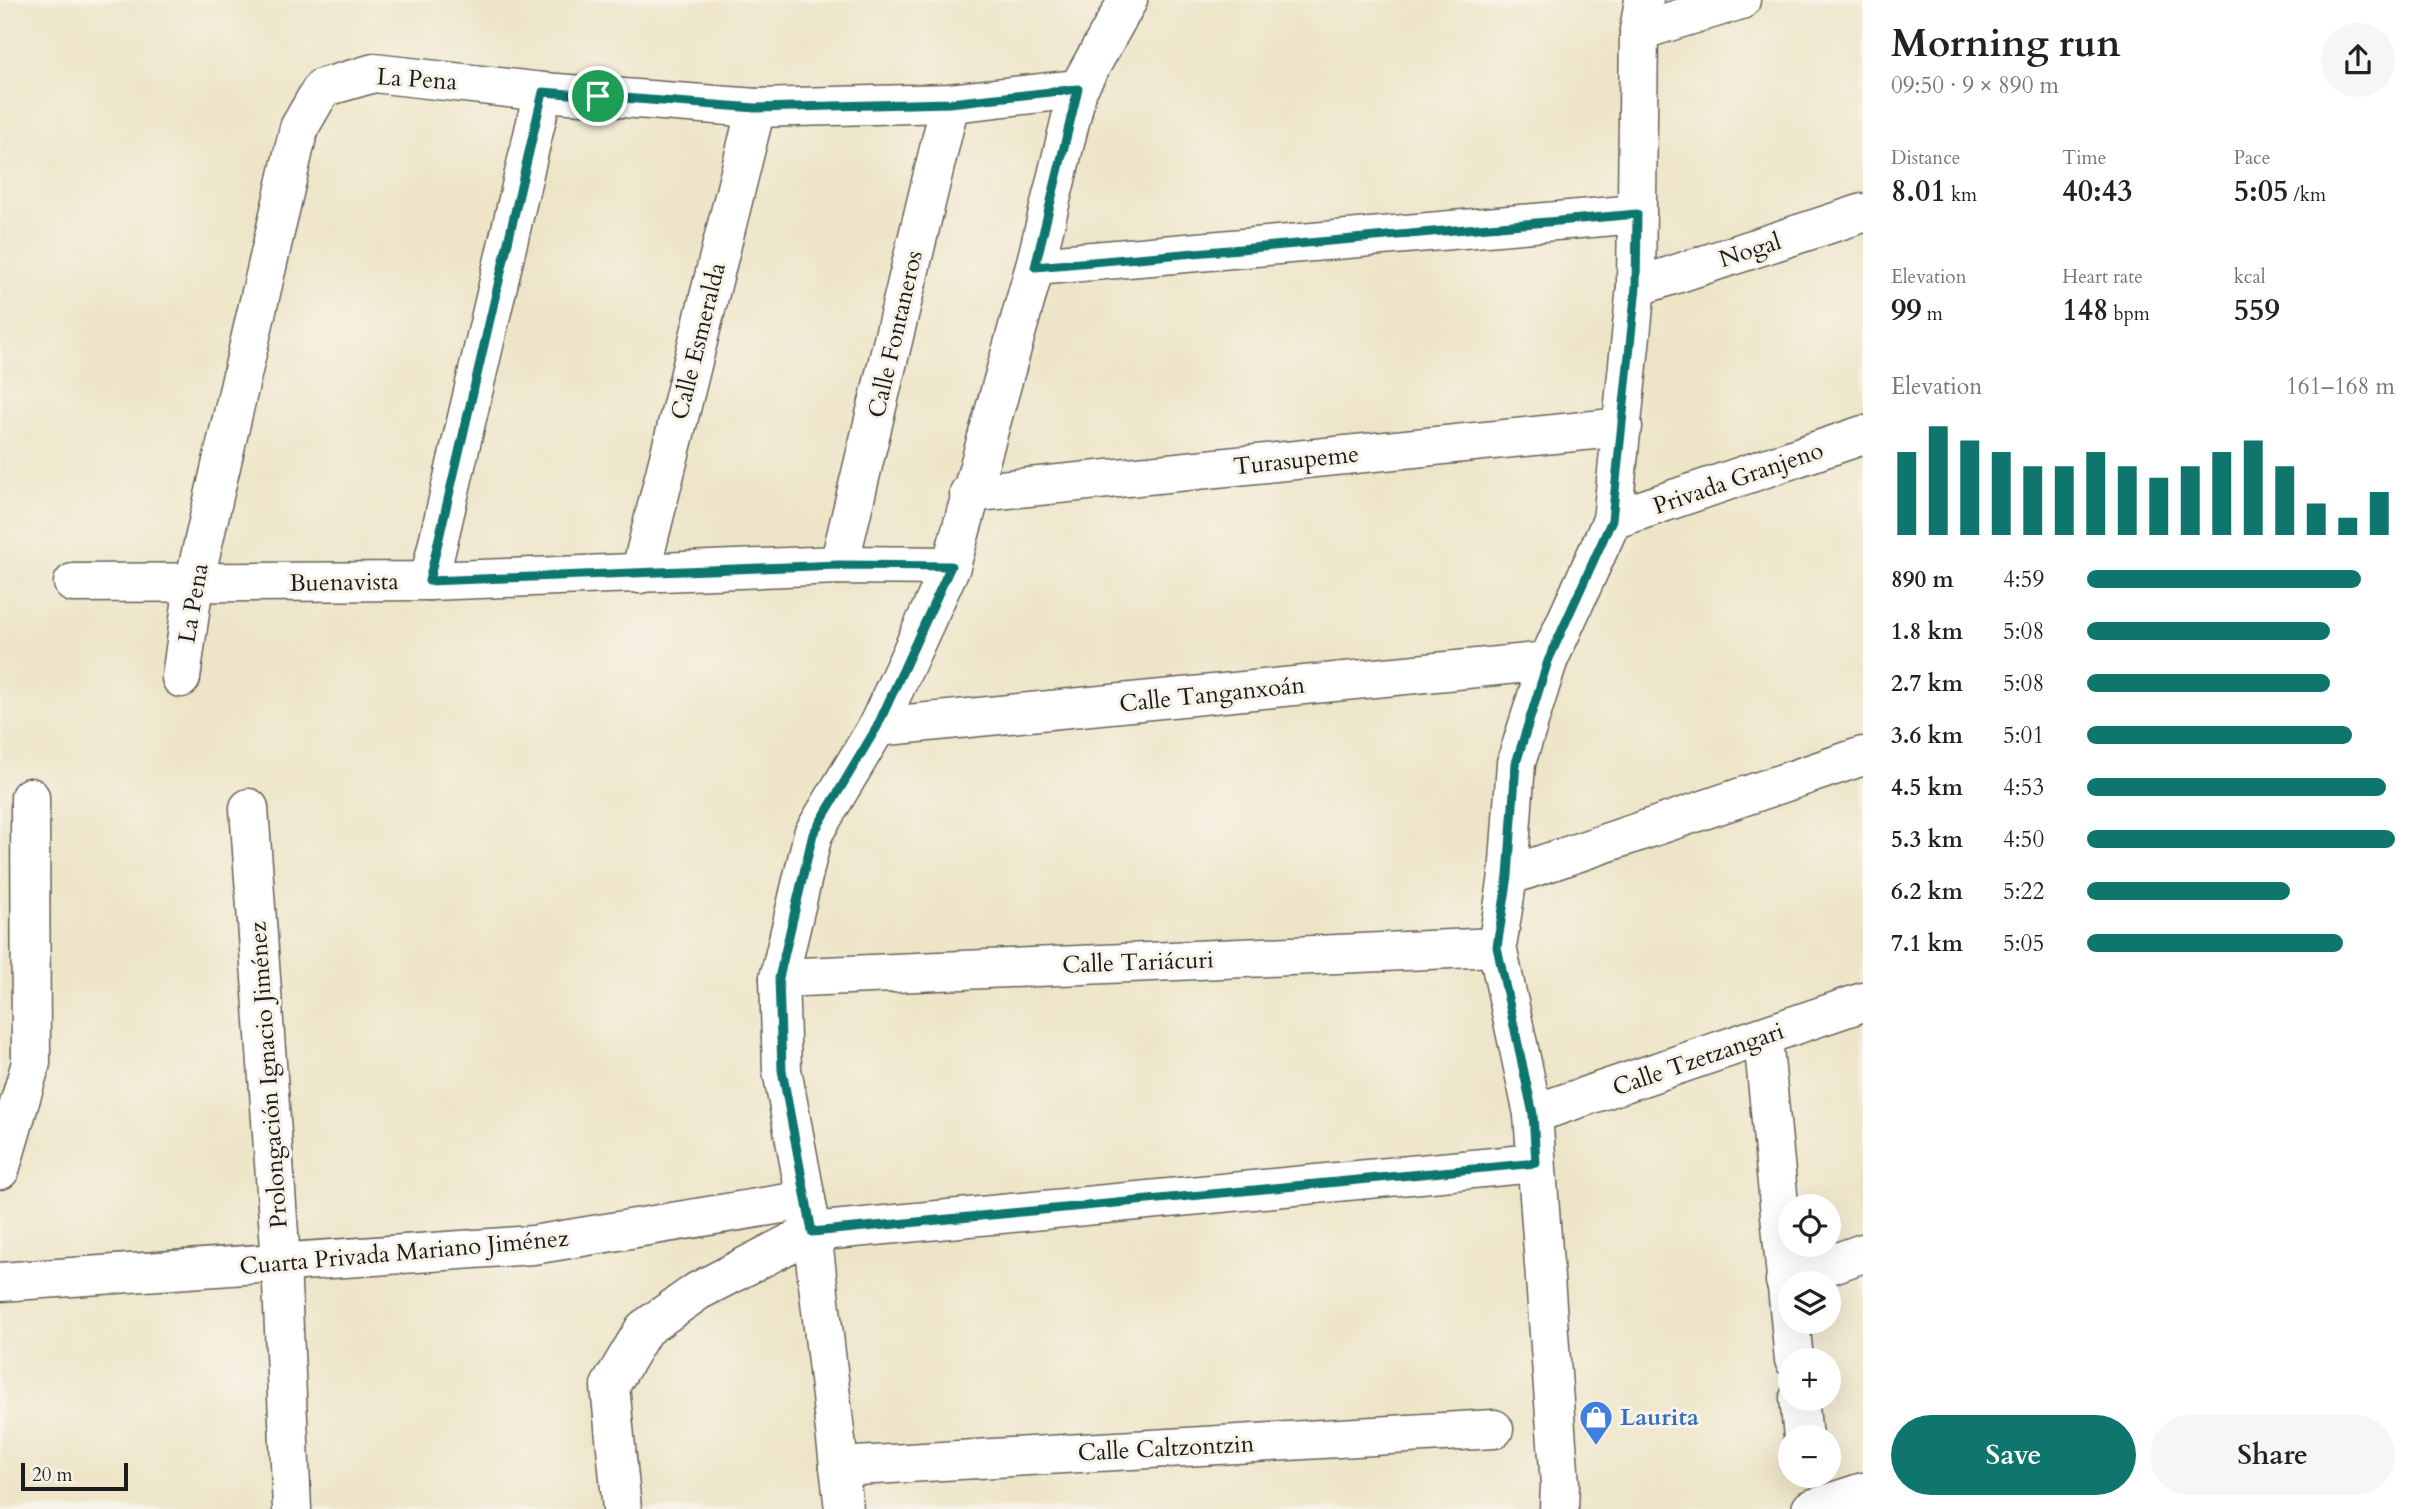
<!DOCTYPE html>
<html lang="en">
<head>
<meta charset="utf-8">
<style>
	body { margin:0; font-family:Cardo,serif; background:#f6f6f6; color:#222; height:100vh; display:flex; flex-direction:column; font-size:26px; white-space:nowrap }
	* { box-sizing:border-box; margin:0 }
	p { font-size:23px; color:#767676 }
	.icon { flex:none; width:38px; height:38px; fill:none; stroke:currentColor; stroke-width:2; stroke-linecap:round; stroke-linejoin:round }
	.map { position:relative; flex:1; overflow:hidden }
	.drawer { display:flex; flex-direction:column; background:#fff; width:560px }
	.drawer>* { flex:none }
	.buttons { position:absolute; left:1778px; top:1194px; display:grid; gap:14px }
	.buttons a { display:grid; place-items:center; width:63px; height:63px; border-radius:50%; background:#fff; box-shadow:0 7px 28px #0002; font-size:35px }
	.scale { position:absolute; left:21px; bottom:18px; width:107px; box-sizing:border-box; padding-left:7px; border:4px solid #1c1c1c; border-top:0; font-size:19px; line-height:24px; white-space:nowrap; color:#1c1c1c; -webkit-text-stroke:5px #f7f3e8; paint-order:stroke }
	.pin { position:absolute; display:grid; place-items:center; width:60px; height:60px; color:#fff; margin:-30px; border:4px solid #fff; border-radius:50%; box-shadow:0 2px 7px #0007 }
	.round { display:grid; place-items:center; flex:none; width:74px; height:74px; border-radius:37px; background:#f6f6f6 }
	.overview { display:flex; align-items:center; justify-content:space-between; height:119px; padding:0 28px }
	h1 { font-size:38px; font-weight:700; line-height:52px }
	.figures { display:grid; grid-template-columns:repeat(3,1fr); gap:10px; height:119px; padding:7px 28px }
	.figures div { display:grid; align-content:center }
	.figures b { font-size:30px; font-weight:700 }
	.figures small { font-size:19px; font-weight:400 }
	.figures p { font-size:19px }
	.chart { height:196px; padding:14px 28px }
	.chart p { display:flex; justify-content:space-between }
	.chart svg { width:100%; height:126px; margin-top:7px; stroke:#0f766e; stroke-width:6 }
	.cta { display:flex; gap:14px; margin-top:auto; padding:14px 28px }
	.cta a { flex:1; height:80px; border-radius:42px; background:#0f766e; color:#fff; font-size:28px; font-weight:700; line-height:80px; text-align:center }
	.cta a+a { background:#f6f6f6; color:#222 }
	ul { padding:0 28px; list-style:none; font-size:23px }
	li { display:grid; grid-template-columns:112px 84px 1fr; align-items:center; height:52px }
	li i { height:18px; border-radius:9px; background:#0f766e }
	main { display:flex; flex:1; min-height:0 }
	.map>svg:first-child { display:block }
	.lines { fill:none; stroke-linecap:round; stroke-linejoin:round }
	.minor-casing { stroke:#666258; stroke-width:41 }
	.minor { stroke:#fff; stroke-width:38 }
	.route-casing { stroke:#fff; stroke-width:14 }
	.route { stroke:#0f766e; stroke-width:9 }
	.labels { text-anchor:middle; stroke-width:6; stroke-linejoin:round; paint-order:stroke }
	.street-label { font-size:24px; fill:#1c1c1c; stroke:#f7f3e8 }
	.shop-label { font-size:24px; font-weight:bold; fill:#366cbe; stroke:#f7f3e8; text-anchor:start }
</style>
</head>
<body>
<main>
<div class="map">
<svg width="1863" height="1509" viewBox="0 0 1863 1509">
	<rect width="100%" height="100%" fill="#f7f3e8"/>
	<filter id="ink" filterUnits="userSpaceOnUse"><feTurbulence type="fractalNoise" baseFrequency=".0143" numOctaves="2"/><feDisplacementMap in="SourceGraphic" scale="14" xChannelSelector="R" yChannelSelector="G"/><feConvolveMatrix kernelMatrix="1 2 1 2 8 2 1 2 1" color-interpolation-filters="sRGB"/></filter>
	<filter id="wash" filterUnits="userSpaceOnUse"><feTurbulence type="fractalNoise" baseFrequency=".00686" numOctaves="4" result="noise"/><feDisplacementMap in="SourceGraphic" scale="28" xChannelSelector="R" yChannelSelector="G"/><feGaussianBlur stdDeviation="1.57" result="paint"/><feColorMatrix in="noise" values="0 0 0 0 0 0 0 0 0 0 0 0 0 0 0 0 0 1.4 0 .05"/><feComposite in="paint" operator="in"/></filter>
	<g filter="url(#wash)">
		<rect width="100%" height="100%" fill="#eee5c8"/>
	</g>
	<g filter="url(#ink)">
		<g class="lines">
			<defs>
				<g id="minor">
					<polyline points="1639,31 1741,0"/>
					<polyline points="1035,266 1637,214"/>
					<polyline points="1636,287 1863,213"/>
					<polyline points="969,493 1623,427"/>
					<polyline points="1612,520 1863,435"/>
					<polyline points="839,565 950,103"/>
					<polyline points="640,574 756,108"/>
					<polyline points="429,581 543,92"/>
					<polyline points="73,583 429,581 839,565 951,566"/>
					<polyline points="181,678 194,583 299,128 322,88 374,73 543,92 756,108 950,103 1078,89"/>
					<polyline points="877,727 1548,661"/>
					<polyline points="249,808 281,1262 292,1509"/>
					<polyline points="1508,876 1863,756"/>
					<polyline points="779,978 1497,947"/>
					<polyline points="1763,1038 1794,1360"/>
					<polyline points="1533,1114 1863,1002"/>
					<polyline points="0,1170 31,1063 30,797"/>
					<polyline points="1785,1281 1863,1253"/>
					<polyline points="0,1282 533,1245 806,1200"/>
					<polyline points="1799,1398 1803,1437"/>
					<polyline points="839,1467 1494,1429"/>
					<polyline points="622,1509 610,1386 644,1329 698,1291 812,1232 1536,1163"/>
					<polyline points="844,1509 812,1232 782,1070 779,978 813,834 877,727 951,566 1035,266 1078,89 1128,0"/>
					<polyline points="1559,1509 1560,1484 1533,1114 1497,947 1508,876 1516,763 1548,661 1612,520 1636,287 1639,31 1644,0"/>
					<polyline points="1811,1509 1863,1492"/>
				</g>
			</defs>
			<use href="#minor" class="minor-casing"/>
			<use href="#minor" class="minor"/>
		</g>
	</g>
	<g class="lines" filter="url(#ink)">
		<defs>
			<polygon id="route" points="1078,89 1035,267 1637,214 1636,287 1612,520 1548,661 1516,763 1508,876 1497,947 1533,1114 1536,1163 812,1232 782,1070 779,978 813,834 877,727 951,566 839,565 429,581 543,92 756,108 950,103"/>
		</defs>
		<use href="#route" class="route-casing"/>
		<use href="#route" class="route"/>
	</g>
	<defs>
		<symbol id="shop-pin" viewBox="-11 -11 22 30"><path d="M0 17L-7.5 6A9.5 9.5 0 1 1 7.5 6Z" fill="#3f7fe0" stroke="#f7f3e8"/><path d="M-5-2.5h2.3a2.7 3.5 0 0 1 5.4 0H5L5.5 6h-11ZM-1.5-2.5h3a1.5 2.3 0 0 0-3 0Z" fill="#fff"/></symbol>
	</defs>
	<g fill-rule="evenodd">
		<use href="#shop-pin" x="1577" y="1398" width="38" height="52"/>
	</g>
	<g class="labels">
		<g class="street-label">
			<text transform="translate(417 79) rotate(4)" y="8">La Pena</text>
			<text transform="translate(1750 250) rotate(-18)" y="8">Nogal</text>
			<text transform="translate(895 334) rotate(-77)" y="8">Calle Fontaneros</text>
			<text transform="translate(698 341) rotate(-76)" y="8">Calle Esmeralda</text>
			<text transform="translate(1296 460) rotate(-6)" y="8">Turasupeme</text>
			<text transform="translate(1738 478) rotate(-19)" y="8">Privada Granjeno</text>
			<text transform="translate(344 582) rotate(-1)" y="8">Buenavista</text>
			<text transform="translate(193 603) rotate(-80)" y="8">La Pena</text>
			<text transform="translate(1212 694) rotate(-6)" y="8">Calle Tanganxoán</text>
			<text transform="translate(1138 962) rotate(-2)" y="8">Calle Tariácuri</text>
			<text transform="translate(1698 1059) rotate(-19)" y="8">Calle Tzetzangari</text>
			<text transform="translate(268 1075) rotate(-94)" y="8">Prolongación Ignacio Jiménez</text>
			<text transform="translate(404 1252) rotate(-5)" y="8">Cuarta Privada Mariano Jiménez</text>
			<text transform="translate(1166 1448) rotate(-3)" y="8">Calle Caltzontzin</text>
		</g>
		<g class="shop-label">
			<text x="1620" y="1425">Laurita</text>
		</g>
	</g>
</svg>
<div class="buttons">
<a><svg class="icon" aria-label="locate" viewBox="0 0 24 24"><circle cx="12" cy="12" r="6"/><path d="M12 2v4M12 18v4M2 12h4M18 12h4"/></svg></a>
<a><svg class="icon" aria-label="layers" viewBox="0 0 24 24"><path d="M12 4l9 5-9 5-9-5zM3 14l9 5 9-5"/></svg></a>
<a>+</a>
<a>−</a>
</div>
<div class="scale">20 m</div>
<div class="pin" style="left:598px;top:96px;background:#1e9e55"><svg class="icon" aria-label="arrive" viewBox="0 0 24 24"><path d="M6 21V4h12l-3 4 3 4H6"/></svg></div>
</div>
<section class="drawer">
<div class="overview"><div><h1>Morning run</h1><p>09:50 · 9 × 890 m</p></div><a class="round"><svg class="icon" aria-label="share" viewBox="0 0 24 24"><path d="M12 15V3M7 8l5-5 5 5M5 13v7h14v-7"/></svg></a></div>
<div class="figures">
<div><p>Distance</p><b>8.01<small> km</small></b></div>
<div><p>Time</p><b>40:43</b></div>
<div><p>Pace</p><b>5:05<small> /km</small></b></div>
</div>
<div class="figures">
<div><p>Elevation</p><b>99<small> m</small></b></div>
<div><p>Heart rate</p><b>148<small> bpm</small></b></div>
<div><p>kcal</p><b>559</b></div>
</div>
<div class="chart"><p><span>Elevation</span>161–168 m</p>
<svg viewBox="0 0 160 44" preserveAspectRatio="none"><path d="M5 44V15M15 44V6M25 44V11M35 44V15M45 44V20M55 44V20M65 44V15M75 44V20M85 44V24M95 44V20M105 44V15M115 44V11M125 44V20M135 44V33M145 44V38M155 44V29"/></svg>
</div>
<ul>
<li><b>890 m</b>4:59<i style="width:89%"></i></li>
<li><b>1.8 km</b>5:08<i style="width:79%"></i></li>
<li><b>2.7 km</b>5:08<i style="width:79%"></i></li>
<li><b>3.6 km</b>5:01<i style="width:86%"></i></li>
<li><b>4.5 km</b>4:53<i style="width:97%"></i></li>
<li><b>5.3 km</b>4:50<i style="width:100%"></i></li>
<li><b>6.2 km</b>5:22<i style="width:66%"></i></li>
<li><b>7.1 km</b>5:05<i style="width:83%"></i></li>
</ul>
<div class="cta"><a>Save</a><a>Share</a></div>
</section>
</main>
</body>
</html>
